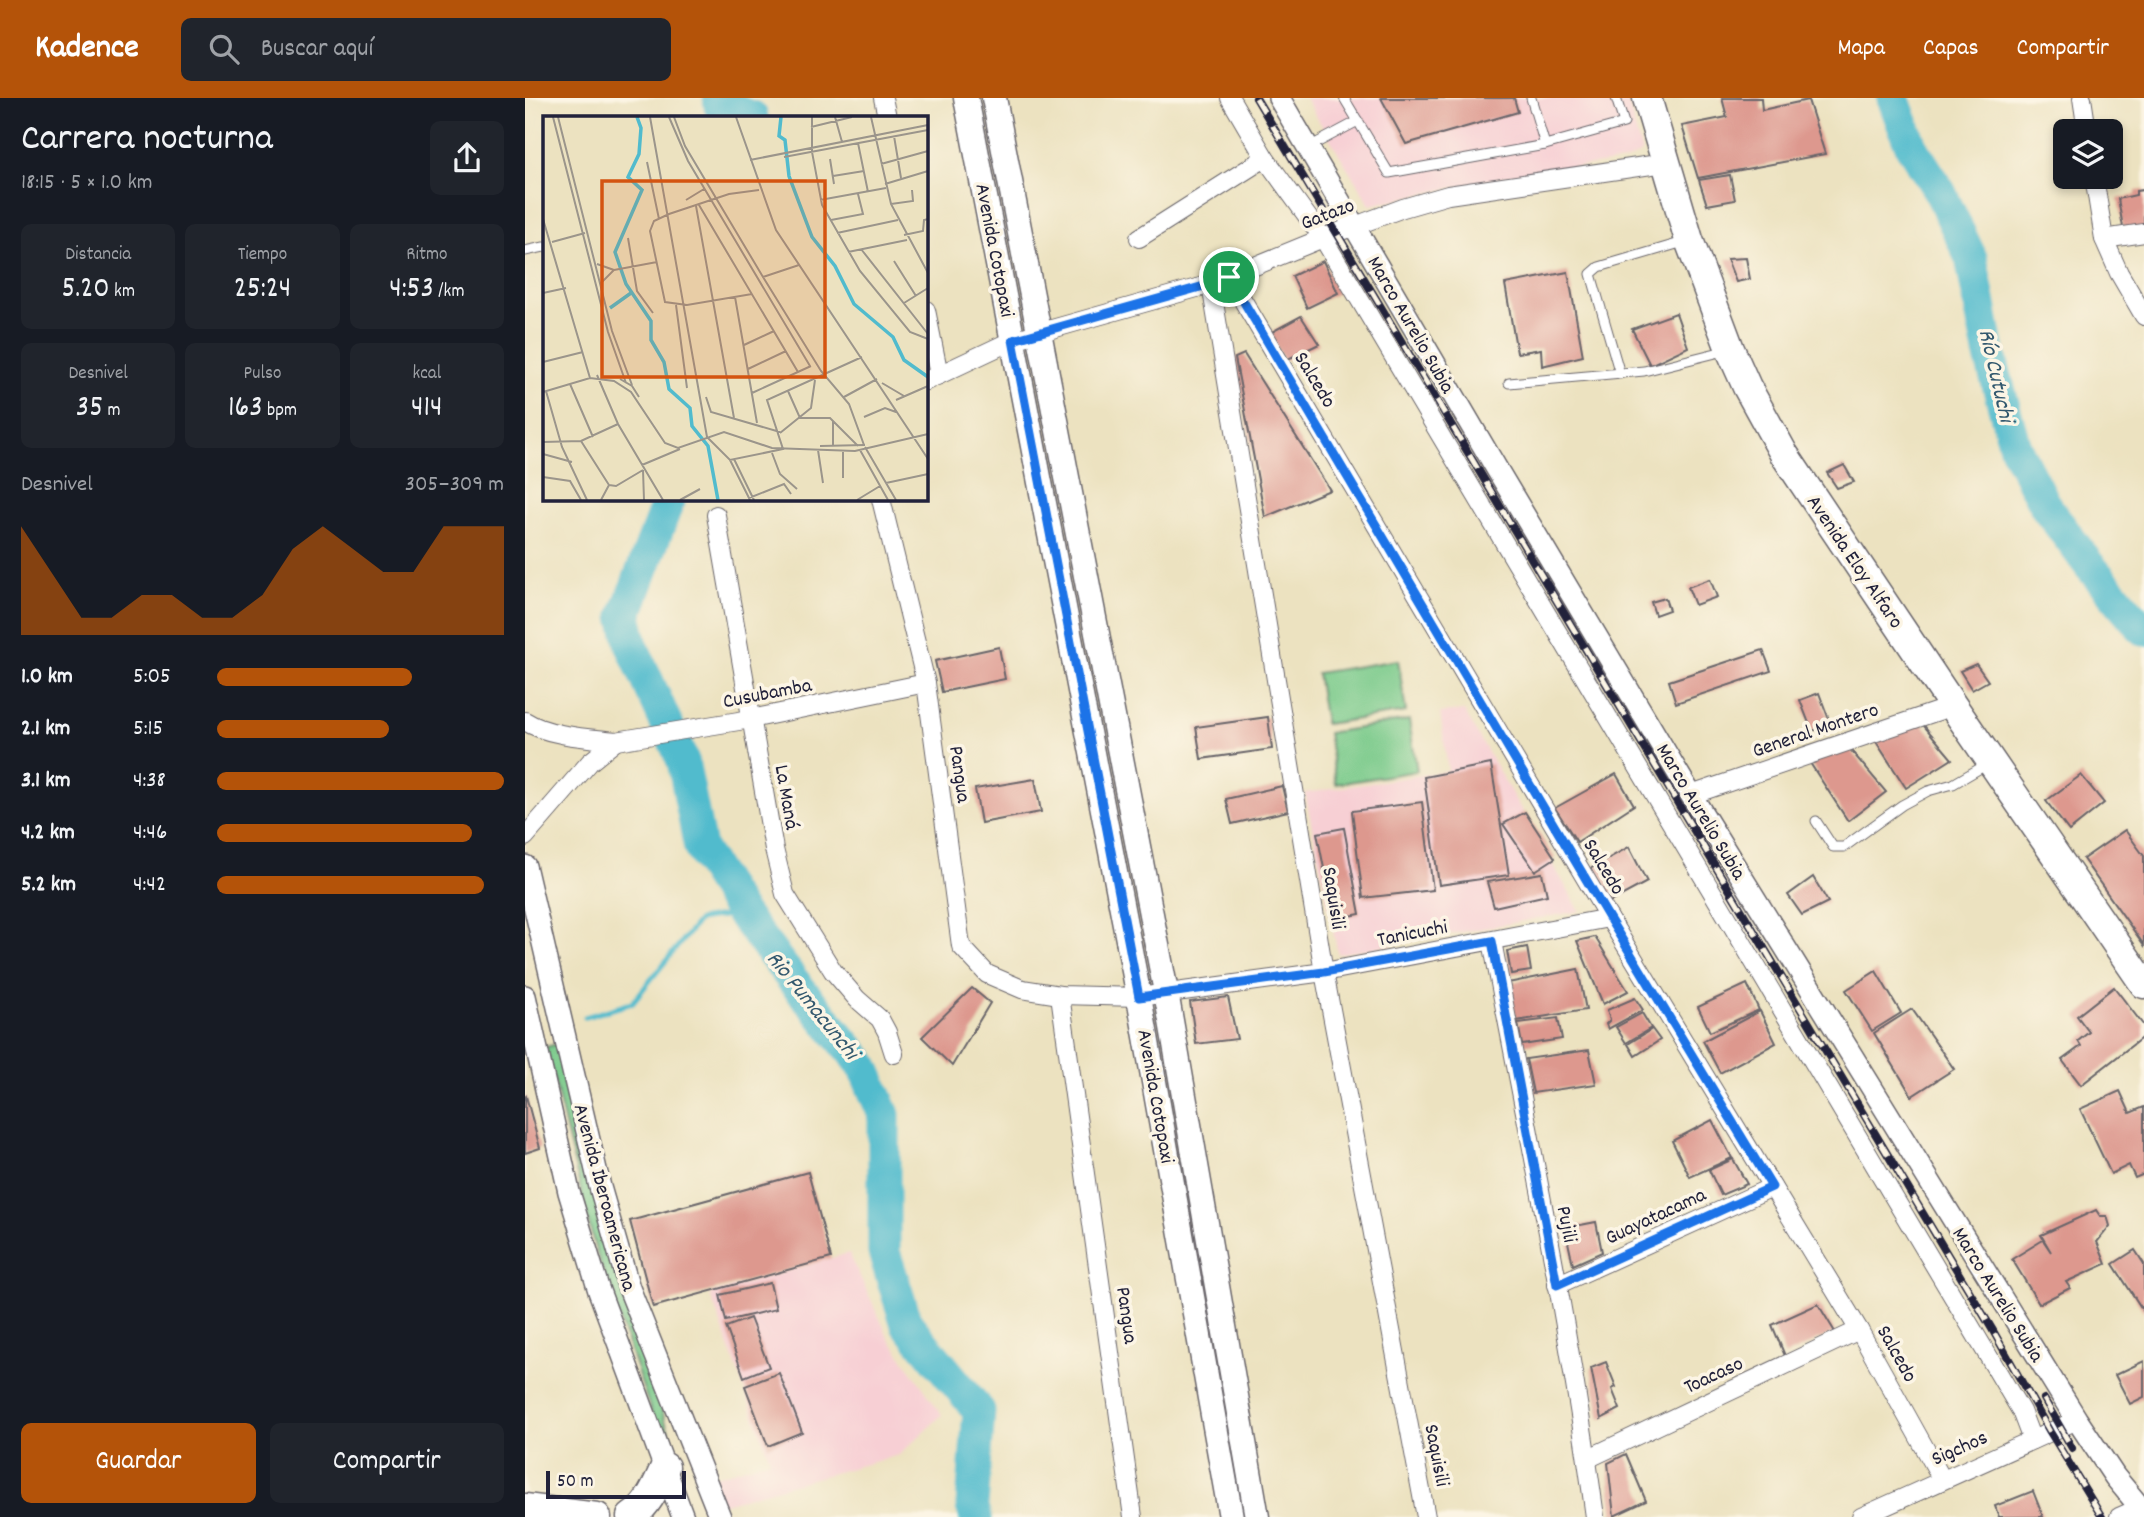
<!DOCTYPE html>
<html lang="es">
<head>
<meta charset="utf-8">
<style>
	body { margin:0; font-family:Dekko,sans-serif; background:#20242c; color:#f1f3f6; height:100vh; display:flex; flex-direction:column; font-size:26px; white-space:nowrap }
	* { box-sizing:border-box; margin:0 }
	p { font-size:23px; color:#9ea1a6 }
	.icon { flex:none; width:38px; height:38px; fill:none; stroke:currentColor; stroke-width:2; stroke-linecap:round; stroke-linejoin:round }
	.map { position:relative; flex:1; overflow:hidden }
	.details { display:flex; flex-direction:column; background:#171b24; width:525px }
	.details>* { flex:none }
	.fabs { position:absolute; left:1528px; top:21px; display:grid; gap:14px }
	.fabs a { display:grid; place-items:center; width:70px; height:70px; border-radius:10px; background:#171b24; box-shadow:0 4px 10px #0003; font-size:35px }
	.scale { position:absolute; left:21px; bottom:18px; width:140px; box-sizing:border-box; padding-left:7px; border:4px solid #22223b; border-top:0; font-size:19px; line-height:24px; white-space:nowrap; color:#22223b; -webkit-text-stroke:5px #fcf5e5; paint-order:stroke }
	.pin { position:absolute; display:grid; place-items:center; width:60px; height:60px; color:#fff; margin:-30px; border:4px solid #fff; border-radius:50%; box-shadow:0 2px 7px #0007 }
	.round { display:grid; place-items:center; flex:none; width:74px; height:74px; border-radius:10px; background:#20242c }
	.overview { display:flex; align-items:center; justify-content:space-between; height:119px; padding:0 21px }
	h1 { font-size:38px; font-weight:600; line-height:52px }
	.metrics { display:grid; grid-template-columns:repeat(3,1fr); gap:10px; height:119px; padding:7px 21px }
	.metrics div { display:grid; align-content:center; border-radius:10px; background:#20242c; text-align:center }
	.metrics b { font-size:30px; font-weight:600 }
	.metrics small { font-size:19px; font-weight:400 }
	.metrics p { font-size:19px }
	.chart { height:196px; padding:14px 21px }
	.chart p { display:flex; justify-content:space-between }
	.chart svg { width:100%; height:126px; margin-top:7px; fill:#b45309; opacity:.7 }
	.button { display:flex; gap:14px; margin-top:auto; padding:14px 21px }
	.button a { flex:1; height:80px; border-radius:10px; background:#b45309; color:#fff; font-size:28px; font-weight:600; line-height:80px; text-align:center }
	.button a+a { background:#20242c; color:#f1f3f6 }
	ul { padding:0 21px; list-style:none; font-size:23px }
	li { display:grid; grid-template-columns:112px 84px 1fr; align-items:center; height:52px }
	li i { height:18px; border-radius:9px; background:#b45309 }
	header { display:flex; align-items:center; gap:42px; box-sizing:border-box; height:98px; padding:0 35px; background:#b45309; color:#fff }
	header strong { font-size:33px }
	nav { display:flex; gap:38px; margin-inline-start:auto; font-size:24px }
	.search { width:490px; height:63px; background:#20242c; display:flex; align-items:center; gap:18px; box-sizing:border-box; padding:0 24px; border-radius:10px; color:#9ea1a6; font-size:26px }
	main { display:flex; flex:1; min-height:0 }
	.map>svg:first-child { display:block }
	.built { fill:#f7cfd4 }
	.green { fill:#7aca8b; stroke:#4e7663; stroke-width:2 }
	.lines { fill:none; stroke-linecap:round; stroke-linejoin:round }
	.stream { stroke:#51bbcd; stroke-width:5 }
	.river { stroke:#51bbcd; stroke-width:33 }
	.building { fill:#dd988e }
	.service-casing { stroke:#69656a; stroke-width:11 }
	.minor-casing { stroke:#69656a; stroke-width:20 }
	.tertiary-casing { stroke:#69656a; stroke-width:24 }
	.secondary-casing { stroke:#69656a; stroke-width:27 }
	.primary-casing { stroke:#69656a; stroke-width:31 }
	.service { stroke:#fff; stroke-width:9 }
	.minor { stroke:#fff; stroke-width:18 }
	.tertiary { stroke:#fff; stroke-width:21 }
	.secondary { stroke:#fff; stroke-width:24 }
	.primary { stroke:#fff; stroke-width:28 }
	.rail-casing { stroke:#22223b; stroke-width:8 }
	.rail { stroke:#fcf5e5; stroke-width:5; stroke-dasharray:16; stroke-linecap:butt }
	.route-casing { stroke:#fff; stroke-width:14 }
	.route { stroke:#1a73e8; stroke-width:9 }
	.labels { text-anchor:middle; stroke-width:7; stroke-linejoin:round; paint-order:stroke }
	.street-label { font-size:21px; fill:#22223b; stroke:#fcf5e5 }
	.water-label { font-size:23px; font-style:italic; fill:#32586e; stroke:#fcf5e5 }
	.inset-river { fill:none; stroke:#51bbcd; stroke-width:3.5 }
	.inset-road { fill:none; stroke:#9b958b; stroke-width:2 }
	.view { fill:#d45411; fill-opacity:0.15; stroke:#d45411; stroke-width:3.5 }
	.inset-edge { fill:none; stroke:#22223b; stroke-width:3.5 }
</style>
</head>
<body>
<header>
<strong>Kadence</strong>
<div class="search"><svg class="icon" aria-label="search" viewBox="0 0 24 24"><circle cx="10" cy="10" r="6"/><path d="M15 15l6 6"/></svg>Buscar aquí</div>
<nav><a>Mapa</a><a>Capas</a><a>Compartir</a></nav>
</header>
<main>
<section class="details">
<div class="overview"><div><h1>Carrera nocturna</h1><p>18:15 · 5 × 1.0 km</p></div><a class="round"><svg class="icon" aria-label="share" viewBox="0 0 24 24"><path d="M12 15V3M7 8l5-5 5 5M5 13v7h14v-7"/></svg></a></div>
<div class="metrics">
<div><p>Distancia</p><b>5.20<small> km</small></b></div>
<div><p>Tiempo</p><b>25:24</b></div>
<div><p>Ritmo</p><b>4:53<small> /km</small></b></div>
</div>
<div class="metrics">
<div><p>Desnivel</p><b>35<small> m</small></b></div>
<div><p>Pulso</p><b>163<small> bpm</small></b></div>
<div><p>kcal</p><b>414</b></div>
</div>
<div class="chart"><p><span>Desnivel</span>305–309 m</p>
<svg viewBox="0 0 160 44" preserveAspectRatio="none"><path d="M0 44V6L10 22L20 38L30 38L40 30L50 30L60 38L70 38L80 30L90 14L100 6L110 14L120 22L130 22L140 6L150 6L160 6V44z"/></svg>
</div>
<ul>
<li><b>1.0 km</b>5:05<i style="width:68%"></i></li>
<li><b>2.1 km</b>5:15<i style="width:60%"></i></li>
<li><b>3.1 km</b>4:38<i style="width:100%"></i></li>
<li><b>4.2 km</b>4:46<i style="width:89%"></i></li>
<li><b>5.2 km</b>4:42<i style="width:93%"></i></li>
</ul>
<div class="button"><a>Guardar</a><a>Compartir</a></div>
</section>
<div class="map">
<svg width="1619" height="1419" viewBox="0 0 1619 1419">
	<rect width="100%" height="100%" fill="#fcf5e5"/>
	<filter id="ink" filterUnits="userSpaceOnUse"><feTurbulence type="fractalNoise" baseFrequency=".0143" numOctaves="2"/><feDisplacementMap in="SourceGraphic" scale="14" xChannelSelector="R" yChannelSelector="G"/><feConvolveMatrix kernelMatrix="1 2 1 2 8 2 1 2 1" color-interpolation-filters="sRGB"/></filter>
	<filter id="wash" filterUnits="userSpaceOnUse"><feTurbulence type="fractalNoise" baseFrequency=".00686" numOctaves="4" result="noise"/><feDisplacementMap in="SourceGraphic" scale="28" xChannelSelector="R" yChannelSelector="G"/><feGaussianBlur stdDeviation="1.57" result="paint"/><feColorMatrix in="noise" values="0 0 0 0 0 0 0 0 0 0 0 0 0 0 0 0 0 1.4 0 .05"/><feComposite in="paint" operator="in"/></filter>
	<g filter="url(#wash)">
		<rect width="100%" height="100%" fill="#ece2c0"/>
		<g class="built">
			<polygon points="780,0 1102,0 1117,55 1100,63 983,78 845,107"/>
			<polygon points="939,613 1055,813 813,856 780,695 923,673 915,615"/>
			<polygon points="324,1155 364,1240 417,1317 374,1357 195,1406 184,1380 245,1362 185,1196"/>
		</g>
		<g class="green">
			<polygon points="873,562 881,614 800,626 792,575"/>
			<polygon points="884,622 892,673 811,686 803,635"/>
			<polygon points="32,946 82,1147 148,1346 138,1348 70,1150 21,949"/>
		</g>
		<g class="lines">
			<polyline class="stream" points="60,919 107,905 174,822 216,815"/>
			<g class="river">
				<polyline points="194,0 195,8 227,19"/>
				<polyline points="1368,0 1386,48 1415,94 1446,160 1464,254 1490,349 1519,406 1564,467 1619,532"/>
				<polyline points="144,401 100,518 107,548 158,663 175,750 216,815 270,885 338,967 359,1017 359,1154 382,1226 454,1313 447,1408 451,1419"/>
			</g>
		</g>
		<g id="blocks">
			<g class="building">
				<polygon points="856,0 989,0 993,14 881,46"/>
				<polygon points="1197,0 1236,0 1237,12 1283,2 1300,56 1173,80 1157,28 1202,19"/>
				<polygon points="1205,77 1210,102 1182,107 1174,82"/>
				<polygon points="1619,92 1619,131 1599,135 1593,101 1611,97 1611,93"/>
				<polygon points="1221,160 1225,181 1211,184 1202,161"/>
				<polygon points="798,163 813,195 782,210 767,178"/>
				<polygon points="1043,174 1058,258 1017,268 1016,251 992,255 980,186"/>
				<polygon points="1151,215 1163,249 1125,267 1107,231"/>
				<polygon points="776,218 794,246 759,263 745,235"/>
				<polygon points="719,256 805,392 740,419 710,260"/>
				<polygon points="1319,367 1329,384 1312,390 1302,375"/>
				<polygon points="1185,481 1192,499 1170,507 1163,489"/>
				<polygon points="1140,500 1144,512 1130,517 1126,504"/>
				<polygon points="474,549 480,581 417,594 410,563"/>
				<polygon points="1238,552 1246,573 1151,605 1144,583"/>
				<polygon points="1451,566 1463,583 1447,592 1435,573"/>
				<polygon points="1294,595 1306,627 1287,633 1275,602"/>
				<polygon points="743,619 747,651 676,661 671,629"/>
				<polygon points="1395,623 1427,661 1381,690 1348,639"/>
				<polygon points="1323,649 1361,694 1323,723 1285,665"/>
				<polygon points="966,666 984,777 914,787 899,679"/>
				<polygon points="1091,676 1109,707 1052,744 1030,710"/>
				<polygon points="1556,677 1579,705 1544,733 1521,703"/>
				<polygon points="510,681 516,714 456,725 450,691"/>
				<polygon points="757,688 763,713 707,726 701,701"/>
				<polygon points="897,704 908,792 838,800 827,713"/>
				<polygon points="1000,714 1030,760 1010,773 978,726"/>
				<polygon points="819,730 835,816 809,821 792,735"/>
				<polygon points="1600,732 1619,758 1619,847 1558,761"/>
				<polygon points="1104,749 1122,784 1083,805 1063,772"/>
				<polygon points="1017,775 1022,797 969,809 962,784"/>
				<polygon points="1288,779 1303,804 1277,817 1263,797"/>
				<polygon points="1070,839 1103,893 1078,906 1052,843"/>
				<polygon points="1002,849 1006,873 986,876 982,853"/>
				<polygon points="1053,871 1061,912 991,923 983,885"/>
				<polygon points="1351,873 1376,915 1347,933 1321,892"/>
				<polygon points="1222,886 1234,912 1185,934 1173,909"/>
				<polygon points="1589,889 1619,928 1619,938 1556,987 1537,962 1556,948 1553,943 1564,934 1552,918"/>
				<polygon points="447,890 465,905 427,968 397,939"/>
				<polygon points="703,899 712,941 671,946 665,904"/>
				<polygon points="1110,900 1118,912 1083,931 1081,926 1085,922 1082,912"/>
				<polygon points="1387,911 1429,971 1387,998 1349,935"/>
				<polygon points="1235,913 1251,945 1195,975 1178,943"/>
				<polygon points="1117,915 1126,930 1101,945 1091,929"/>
				<polygon points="1033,920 1037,941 997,947 993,925"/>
				<polygon points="1127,931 1135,942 1110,958 1103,946"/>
				<polygon points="1064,952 1071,986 1008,995 1001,961"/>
				<polygon points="1595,993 1605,1015 1619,1009 1619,1076 1610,1080 1604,1067 1586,1076 1555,1011"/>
				<polygon points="1,998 15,1050 0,1055 0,999"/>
				<polygon points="1187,1022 1207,1060 1165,1079 1147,1043"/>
				<polygon points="1208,1061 1222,1086 1196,1097 1184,1072"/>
				<polygon points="283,1074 306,1160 128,1209 105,1123"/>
				<polygon points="1571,1112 1575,1118 1582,1118 1585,1128 1572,1144 1581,1166 1541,1184 1545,1190 1514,1206 1487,1161 1518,1142 1526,1154 1516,1137"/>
				<polygon points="1071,1124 1077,1154 1048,1167 1040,1130"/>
				<polygon points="1610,1152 1619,1166 1619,1214 1588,1166"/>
				<polygon points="245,1185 251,1211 201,1223 195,1197"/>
				<polygon points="1293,1206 1310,1234 1260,1258 1247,1227"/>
				<polygon points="225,1220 244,1269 219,1279 201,1229"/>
				<polygon points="1619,1263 1619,1299 1605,1306 1590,1277"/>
				<polygon points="1081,1264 1091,1289 1087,1291 1095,1311 1076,1321 1066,1270"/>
				<polygon points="254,1275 277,1334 243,1348 220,1288"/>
				<polygon points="1101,1356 1121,1403 1089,1418 1083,1365"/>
				<polygon points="1508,1393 1518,1419 1474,1419 1470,1408"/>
			</g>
		</g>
	</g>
	<g filter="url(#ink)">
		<use href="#blocks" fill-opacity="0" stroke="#69656a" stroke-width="2"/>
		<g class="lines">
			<defs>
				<g id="service">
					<polyline points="819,0 864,75 1020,47 1099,25 1091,0"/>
					<polyline points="1006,0 1020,47"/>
					<polyline points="784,49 833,23"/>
					<polyline points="0,153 19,149"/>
					<polyline points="1095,276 1066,176 1074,169 1162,143"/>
					<polyline points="984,285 1119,273 1203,252"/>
					<polyline points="1291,723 1308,749 1319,749 1377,707 1403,693 1428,686 1464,665"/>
				</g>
				<g id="minor">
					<polyline points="358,0 362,19"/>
					<polyline points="705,0 740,60 798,140 1496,1313 1507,1342"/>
					<polyline points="1557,0 1562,33"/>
					<polyline points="1569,79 1579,141 1594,175 1619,218"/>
					<polyline points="614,140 740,60"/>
					<polyline points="1579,141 1619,135"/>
					<polyline points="704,179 1084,820 1334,1232 1417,1381"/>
					<polyline points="686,186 799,874 901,1419"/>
					<polyline points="401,212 414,277"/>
					<polyline points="401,283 488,242 686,186 798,140 878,110 923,97 1140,65"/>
					<polyline points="356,401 401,585 436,848 462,876 497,891 535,897 614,899 799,874 1084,820"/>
					<polyline points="191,417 249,751 260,796 308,873 332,901 355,921 362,934 369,956"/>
					<path d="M0,623C23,638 64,640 91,643L65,664L0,739"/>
					<polyline points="91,643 226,621 401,585"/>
					<polyline points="1166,697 1428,608"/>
					<path d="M967,843C1003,1034 1044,1226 1070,1419"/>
					<polyline points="535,897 608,1419"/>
					<polyline points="1032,1187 1247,1089"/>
					<polyline points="1062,1361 1334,1232"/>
					<polyline points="1336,1419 1552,1322"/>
					<polyline points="1594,1419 1619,1408"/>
				</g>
				<g id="tertiary">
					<polyline points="754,0 973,373 1166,697 1552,1322 1590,1379 1619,1414"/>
					<polyline points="0,768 75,1089 104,1190 195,1419"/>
					<polyline points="0,898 44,1094 74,1193 158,1419"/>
				</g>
				<g id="secondary">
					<polyline points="441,0 614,899 706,1419"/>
					<polyline points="469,0 641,894 732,1419"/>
				</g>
				<g id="primary">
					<polyline points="1122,0 1164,142 1205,251 1222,289 1259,356 1428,608 1619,886"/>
					<polyline points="0,1410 72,1419"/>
					<path d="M106,1419C124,1407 131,1388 140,1369"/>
				</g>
			</defs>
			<use href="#service" class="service-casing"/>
			<use href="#minor" class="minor-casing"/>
			<use href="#tertiary" class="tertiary-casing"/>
			<use href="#secondary" class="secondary-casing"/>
			<use href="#primary" class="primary-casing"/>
			<use href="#service" class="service"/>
			<use href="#minor" class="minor"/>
			<use href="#tertiary" class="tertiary"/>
			<use href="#secondary" class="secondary"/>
			<use href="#primary" class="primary"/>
			<defs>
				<g id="rail">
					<polyline points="731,0 1467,1231 1525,1334 1577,1419"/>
					<polyline points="1519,1301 1547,1350"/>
				</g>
			</defs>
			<use href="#rail" class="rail-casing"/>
			<use href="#rail" class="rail"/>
		</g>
	</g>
	<g class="lines" filter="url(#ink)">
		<defs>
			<polygon id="route" points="704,179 1084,820 1247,1089 1032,1187 967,843 799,874 614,899 488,242 686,186"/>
		</defs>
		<use href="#route" class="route-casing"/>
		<use href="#route" class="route"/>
	</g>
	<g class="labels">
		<g class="street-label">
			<text transform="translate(802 115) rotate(-21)" y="7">Gatazo</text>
			<text transform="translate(471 152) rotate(79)" y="7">Avenida Cotopaxi</text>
			<text transform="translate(887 226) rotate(60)" y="7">Marco Aurelio Subia</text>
			<text transform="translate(791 281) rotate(59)" y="7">Salcedo</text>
			<text transform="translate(1331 463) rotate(56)" y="7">Avenida Eloy Alfaro</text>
			<text transform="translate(242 594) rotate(-11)" y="7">Cusubamba</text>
			<text transform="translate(1290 631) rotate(-19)" y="7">General Montero</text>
			<text transform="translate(436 676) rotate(82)" y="7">Pangua</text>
			<text transform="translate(263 699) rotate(80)" y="7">La Maná</text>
			<text transform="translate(1177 713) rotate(59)" y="7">Marco Aurelio Subia</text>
			<text transform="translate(1080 768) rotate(59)" y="7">Salcedo</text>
			<text transform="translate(810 800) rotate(81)" y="7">Saquisili</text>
			<text transform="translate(887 834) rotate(-11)" y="7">Tanicuchi</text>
			<text transform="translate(632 998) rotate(80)" y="7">Avenida Cotopaxi</text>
			<text transform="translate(81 1099) rotate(75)" y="7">Avenida Iberoamericana</text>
			<text transform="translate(1130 1117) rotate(-25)" y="7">Guayatacama</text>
			<text transform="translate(1043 1126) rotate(79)" y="7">Pujili</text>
			<text transform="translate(1474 1196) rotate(58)" y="7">Marco Aurelio Subia</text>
			<text transform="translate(603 1217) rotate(82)" y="7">Pangua</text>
			<text transform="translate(1373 1255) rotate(61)" y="7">Salcedo</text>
			<text transform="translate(1188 1276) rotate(-25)" y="7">Toacaso</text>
			<text transform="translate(1434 1349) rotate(-24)" y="7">Sigchos</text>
			<text transform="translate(913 1357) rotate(79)" y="7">Saquisili</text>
		</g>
		<g class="water-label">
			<text transform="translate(1473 277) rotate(77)" y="8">Río Cutuchi</text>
			<text transform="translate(289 906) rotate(51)" y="8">Rio Pumacunchi</text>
		</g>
	</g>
	<g transform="translate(18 18)">
		<rect width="385" height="385" fill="#ece2c0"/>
		<path class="inset-river" d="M94,1L98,12L96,38L85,61L99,74L72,136L83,168L108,205V224L121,246L126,273L147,292L149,310L165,330L175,384M238,1L236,20L242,24L246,60L269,121L292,150L311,188L350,221L361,244L385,261M67,192L88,177"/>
		<path class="inset-road" d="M10,1L65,216L83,267M15,1L69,215L89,269M107,1L164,321M126,1L145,45L267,250M131,1L142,30L220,161L278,255L306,288L321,329M193,1L233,114L385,343M269,1V36L279,89L317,155L367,216L385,223M292,1L299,26M328,1L348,88L385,157M268,11L309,1M351,20L358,62M315,27L325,76M241,41L385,14M287,43L291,68M207,44L385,9M104,46L116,103M338,48L385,35M290,60L321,55M342,68L385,55M143,84L161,73M277,84L343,72M348,88L370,85L369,74M156,89L255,256M153,90L191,302M0,103L47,262M288,104L320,98L315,78M294,117L355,104M361,119L380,115L381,104L385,103M85,122L94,175L110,197M9,126L42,117M318,133L385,218M305,136L364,124M351,145L373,180M54,148L71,154L58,167M71,154L114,146M220,161L256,149M0,177L23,172M209,178L144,189L122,186L107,115L111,105L126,98L186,78L216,74M192,181L214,307M361,187L385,172M133,189L144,272M201,229L231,215M0,246L40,236M205,253L243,235M54,259L75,308L120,384M77,263L89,270L96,281M339,267L361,280M27,268L50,321M3,275L19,331L44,384M245,275L257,302H287L315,330M0,276L47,262L71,265L88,276L122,327L135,332L181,316L229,332L312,335L385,318M209,277L268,250M163,281L168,296L237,316M301,281L334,263M353,284L385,270M321,301L342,292L353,296M290,305V330M237,317L268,292L272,264M165,322L187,344L240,333L224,284L319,241M38,325L66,369L58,384M0,326L38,325L75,308M277,330L322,329M322,331L353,384M275,334L280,367M317,334L345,384M300,335V362M229,337L237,358L254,373M0,338L29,346M191,343L211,384M187,344L207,384M99,349L137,333M100,354L101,384M0,361L27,365L38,384M343,367L385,358M66,369L73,370L100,354M206,382L241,368L248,378M137,384L157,373M314,384L337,370"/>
		<path class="view" d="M59,65H282V261H59Z"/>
		<rect width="385" height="385" class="inset-edge"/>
	</g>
</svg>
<div class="fabs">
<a><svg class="icon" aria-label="layers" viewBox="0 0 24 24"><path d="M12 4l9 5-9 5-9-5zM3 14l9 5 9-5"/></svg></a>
</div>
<div class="scale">50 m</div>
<div class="pin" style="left:704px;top:179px;background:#1e9e55"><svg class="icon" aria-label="arrive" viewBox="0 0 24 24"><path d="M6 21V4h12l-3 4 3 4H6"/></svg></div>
</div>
</main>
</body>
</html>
